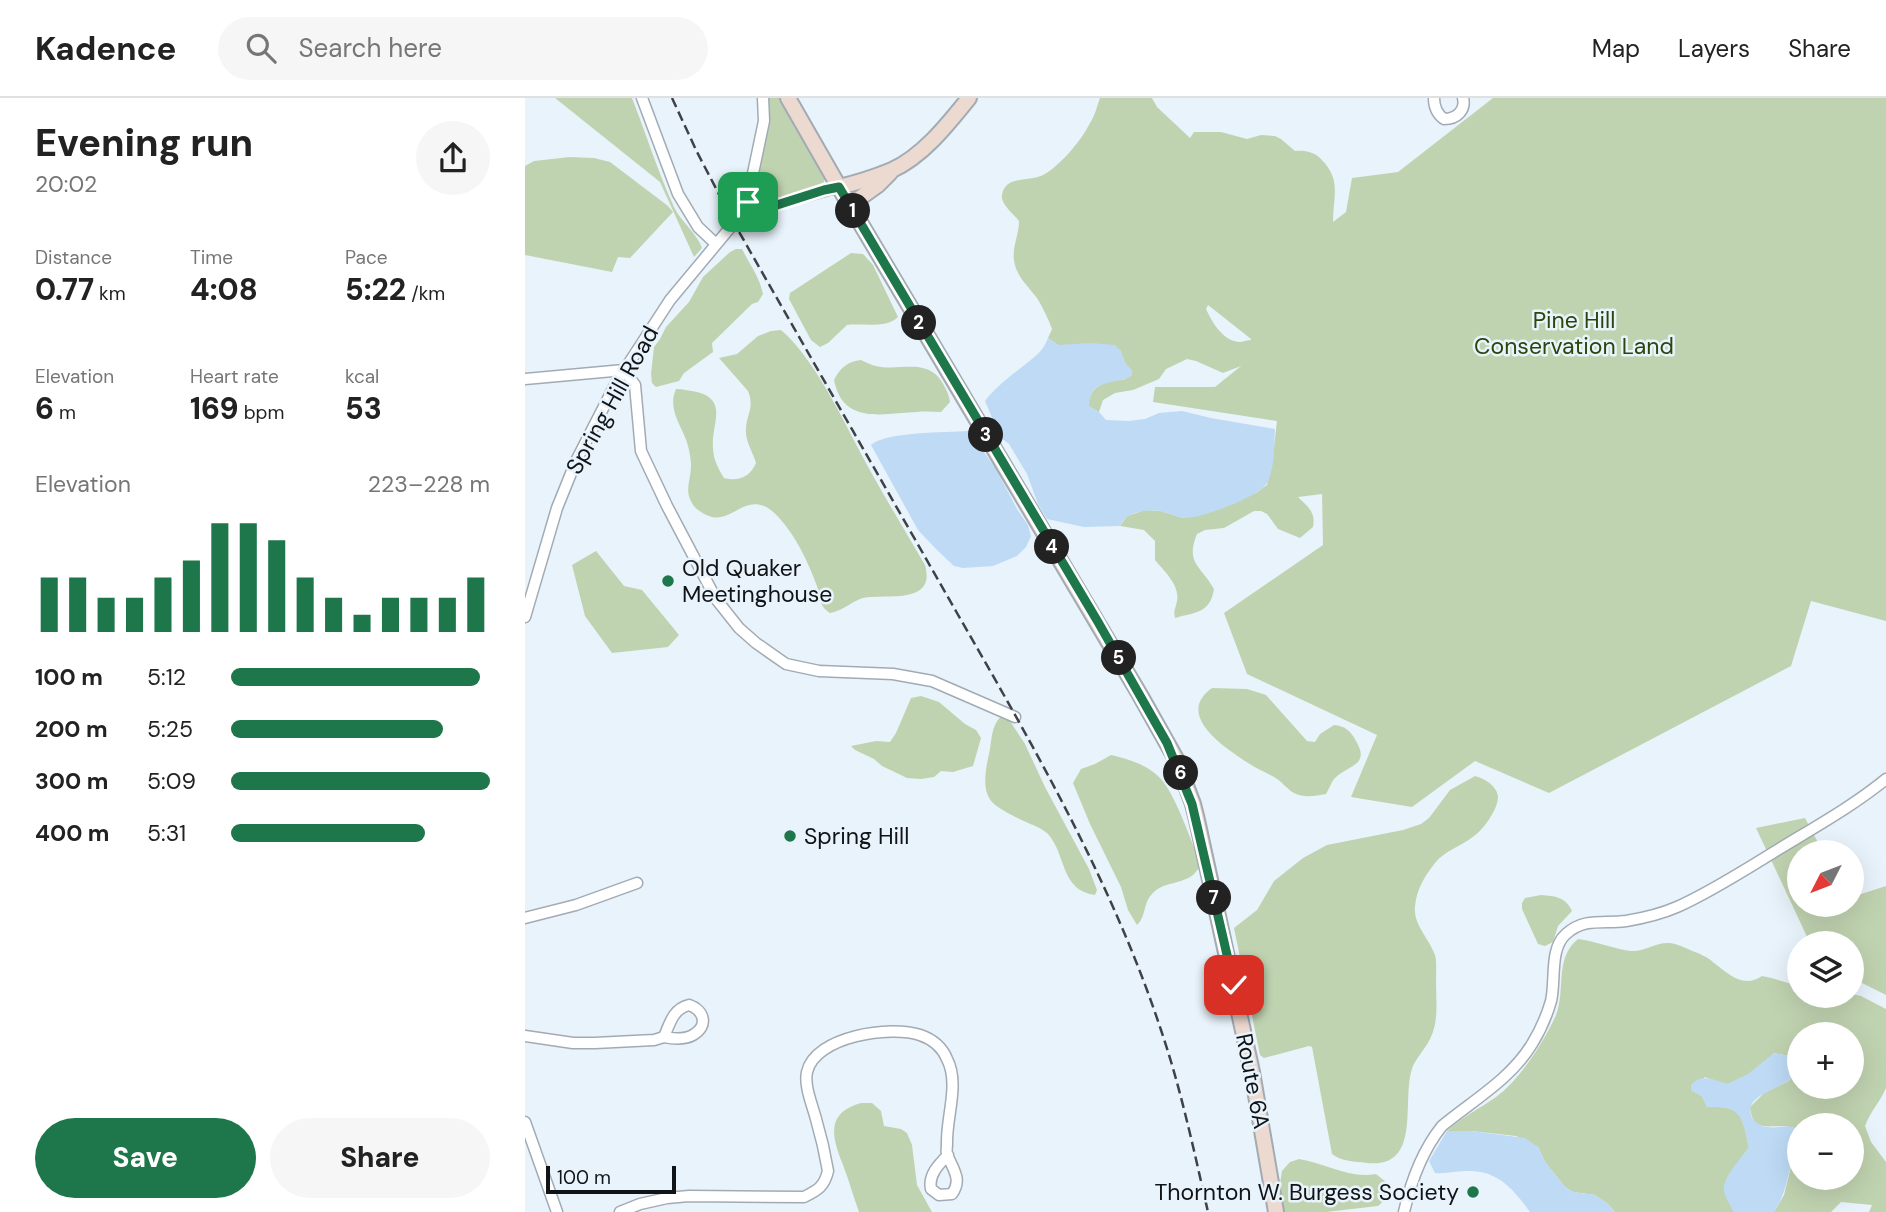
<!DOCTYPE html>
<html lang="en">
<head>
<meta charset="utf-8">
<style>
	body { margin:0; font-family:"DM Sans",sans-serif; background:#f6f6f6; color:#222; height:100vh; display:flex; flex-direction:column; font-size:26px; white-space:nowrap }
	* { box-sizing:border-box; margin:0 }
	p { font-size:23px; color:#767676 }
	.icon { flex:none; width:38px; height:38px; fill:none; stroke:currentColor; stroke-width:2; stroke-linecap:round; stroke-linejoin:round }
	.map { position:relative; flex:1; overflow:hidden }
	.sheet { display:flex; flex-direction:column; background:#fff; width:525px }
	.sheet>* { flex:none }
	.needle { width:46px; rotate:228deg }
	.controls { position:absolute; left:1262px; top:742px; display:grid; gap:14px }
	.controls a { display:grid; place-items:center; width:77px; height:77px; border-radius:50%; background:#fff; box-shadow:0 7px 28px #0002; font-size:35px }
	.scale { position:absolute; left:21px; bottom:18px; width:130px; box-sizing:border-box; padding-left:7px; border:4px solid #111417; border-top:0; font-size:19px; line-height:24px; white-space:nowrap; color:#111417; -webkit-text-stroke:5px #e9f3fb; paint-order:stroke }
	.pin { position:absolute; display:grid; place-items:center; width:60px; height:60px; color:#fff; margin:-30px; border-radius:14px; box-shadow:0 4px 10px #0006 }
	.km { position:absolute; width:35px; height:35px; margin:-18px; border-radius:50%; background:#222; color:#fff; font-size:19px; line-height:35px; text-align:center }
	.round { display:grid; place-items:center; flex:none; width:74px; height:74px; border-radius:37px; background:#f6f6f6 }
	.head { display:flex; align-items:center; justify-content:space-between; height:119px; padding:0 35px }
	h1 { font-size:38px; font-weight:800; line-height:52px }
	.figures { display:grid; grid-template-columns:repeat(3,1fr); gap:10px; height:119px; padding:7px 35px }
	.figures div { display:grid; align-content:center }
	.figures b { font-size:30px; font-weight:800 }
	.figures small { font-size:19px; font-weight:400 }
	.figures p { font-size:19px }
	.chart { height:196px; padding:14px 35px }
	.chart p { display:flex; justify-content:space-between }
	.chart svg { width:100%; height:126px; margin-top:7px; stroke:#1e774b; stroke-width:6 }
	.primary-button { display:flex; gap:14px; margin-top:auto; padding:14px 35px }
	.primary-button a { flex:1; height:80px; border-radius:42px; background:#1e774b; color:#fff; font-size:28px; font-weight:800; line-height:80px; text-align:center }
	.primary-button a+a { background:#f6f6f6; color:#222 }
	ul { padding:0 35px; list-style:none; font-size:23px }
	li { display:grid; grid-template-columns:112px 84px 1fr; align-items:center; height:52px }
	li i { height:18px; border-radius:9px; background:#1e774b }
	header { display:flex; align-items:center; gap:42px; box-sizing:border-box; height:98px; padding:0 35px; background:#fff; border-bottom:2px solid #e0e0e0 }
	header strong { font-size:33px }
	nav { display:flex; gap:38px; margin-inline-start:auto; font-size:24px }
	.search { width:490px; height:63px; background:#f6f6f6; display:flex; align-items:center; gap:18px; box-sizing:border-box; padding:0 24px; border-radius:38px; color:#767676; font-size:26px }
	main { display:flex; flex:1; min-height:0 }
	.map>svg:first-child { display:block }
	.green { fill:#c0d3b0; fill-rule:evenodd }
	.water { fill:#bedaf5 }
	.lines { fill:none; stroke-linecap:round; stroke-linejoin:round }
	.minor-casing { stroke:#a2abb3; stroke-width:13 }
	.secondary-casing { stroke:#a2abb3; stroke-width:18 }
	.minor { stroke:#fff; stroke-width:10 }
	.secondary { stroke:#ecd9cf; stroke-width:14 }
	.rail { stroke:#3e4247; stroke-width:2.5; stroke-dasharray:10 5; stroke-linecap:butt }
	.route-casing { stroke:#fff; stroke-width:14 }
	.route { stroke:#1e774b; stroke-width:9 }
	.poi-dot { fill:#1e774b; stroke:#e9f3fb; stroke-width:2.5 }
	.labels { text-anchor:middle; stroke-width:5; stroke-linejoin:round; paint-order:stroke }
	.park-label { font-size:23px; fill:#2b450b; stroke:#e9f3fb }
	.street-label { font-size:23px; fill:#111417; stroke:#e9f3fb }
	.poi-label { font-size:23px; fill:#111417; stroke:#e9f3fb; text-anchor:start }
</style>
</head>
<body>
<header>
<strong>Kadence</strong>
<div class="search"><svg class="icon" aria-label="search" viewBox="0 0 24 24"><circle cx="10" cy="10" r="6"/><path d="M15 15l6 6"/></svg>Search here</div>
<nav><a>Map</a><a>Layers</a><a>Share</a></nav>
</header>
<main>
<section class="sheet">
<div class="head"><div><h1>Evening run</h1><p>20:02</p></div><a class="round"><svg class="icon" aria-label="share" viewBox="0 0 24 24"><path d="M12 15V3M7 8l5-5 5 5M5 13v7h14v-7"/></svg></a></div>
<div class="figures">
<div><p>Distance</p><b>0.77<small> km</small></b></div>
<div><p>Time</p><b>4:08</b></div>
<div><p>Pace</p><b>5:22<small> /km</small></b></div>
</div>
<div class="figures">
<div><p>Elevation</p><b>6<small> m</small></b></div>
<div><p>Heart rate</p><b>169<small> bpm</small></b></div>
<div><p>kcal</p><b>53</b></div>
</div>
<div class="chart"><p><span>Elevation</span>223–228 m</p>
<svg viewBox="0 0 160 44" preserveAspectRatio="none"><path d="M5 44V25M15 44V25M25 44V32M35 44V32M45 44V25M55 44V19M65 44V6M75 44V6M85 44V12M95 44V25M105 44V32M115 44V38M125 44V32M135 44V32M145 44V32M155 44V25"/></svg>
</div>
<ul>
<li><b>100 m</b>5:12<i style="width:96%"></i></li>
<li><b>200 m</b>5:25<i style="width:82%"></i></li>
<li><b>300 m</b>5:09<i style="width:100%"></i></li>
<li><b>400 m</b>5:31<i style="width:75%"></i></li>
</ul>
<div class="primary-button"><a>Save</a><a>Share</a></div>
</section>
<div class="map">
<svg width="1361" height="1114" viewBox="0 0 1361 1114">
	<rect width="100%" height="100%" fill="#e9f3fb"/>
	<g class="green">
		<path d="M30,0H107C121,36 133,74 149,109C156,124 172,135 177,150L169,159L135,84Z"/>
		<path d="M241,0H256L301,80L298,85L293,88L244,104C236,104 232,102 228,96Z"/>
		<path d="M575,0H627L632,9L665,40L669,34H696L722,41L736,37L750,38L756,41L770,53C779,52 790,54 796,61C817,82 808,98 808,124L821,114L827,80L873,74L968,0H1361V523L1286,503L1266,568L1024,695L950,663L887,709L826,699L852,637L722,576L699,515L798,447L797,396L773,399C783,409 791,414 788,429L775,440L753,431L742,416L736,413H729L699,430L680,432L672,436C660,465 676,468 689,491C685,516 670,514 650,520C648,512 651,510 652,503C655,487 639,473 630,462V443L619,432L595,428L602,418L620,412L636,413L658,420L731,395L742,387L747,367L752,323L628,304L630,289H690L716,268L698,275L671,263L662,261L641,271L634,281L608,292L590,295L578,302L574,314L563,308C566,285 581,284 601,281L606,272L600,265L595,252L533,247L523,240L527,231C523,220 518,210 512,200C503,188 491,178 489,162C487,149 494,137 494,123C489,116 475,106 477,97C480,77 504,84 518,77C535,68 556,43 565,25C570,18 572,8 575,0ZM683,207L726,241V242C722,242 718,244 714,244C698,243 687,224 681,211Z"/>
		<polygon points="45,59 69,60 85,64 143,108 148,114 105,160 93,159 87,174 0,157 0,68 9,63"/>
		<path d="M211,151H217C225,167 234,178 238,196L233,204L227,206L187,245L188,254L159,275L154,283L131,289L127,285L126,276L129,249L135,241L141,229L164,204L178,179L205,154Z"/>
		<path d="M326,155L338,156L348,167L373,219C361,231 338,225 322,227L303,245L295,249L286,242L264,201L265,195Z"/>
		<path d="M256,232C286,257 315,315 333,350C354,390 378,429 400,467C412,510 355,494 335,501C325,505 317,513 305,515C292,507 296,496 290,483C282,462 271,439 256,422C224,384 209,428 184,418C178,416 170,411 167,405C159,393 166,381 166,368C166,363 165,357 164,352C160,330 141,314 151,291C159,291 165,293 172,294C204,302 186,327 188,349C188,361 193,370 199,380C213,384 225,379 231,365C228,354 220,343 221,332C221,316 230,311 223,293L194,260L212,256L233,238L246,233Z"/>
		<path d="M336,262C341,264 346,267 351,268C374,274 401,259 417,284C421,291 424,296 425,304L416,314C408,314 400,313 393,314C359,315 318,328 309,282C314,271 323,263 336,262Z"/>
		<polygon points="71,453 99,488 117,492 154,537 143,549 87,555 60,518 47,467"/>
		<path d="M687,590L722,591L741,597L782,643L790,644L795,636L809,627C820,628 826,633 831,643C846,668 822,667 809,681C806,685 804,691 801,696C790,698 779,700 769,695C762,691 758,685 752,681C743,675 732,671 723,665C700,650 649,617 687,590Z"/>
		<polygon points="396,598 414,604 440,626 451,632 456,640 448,668 428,674 416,673 409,679 396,681 382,680 357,668 349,661 330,652 326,648 351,643 365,644 371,635 386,600"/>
		<path d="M478,617L485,623L500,646L520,689L564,771L572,792L570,797C535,792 542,758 523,736C517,730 507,727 499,723C492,720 472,710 467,704C455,691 462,666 465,651C467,639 467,625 478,617Z"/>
		<path d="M586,657C604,661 623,667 636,681C650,696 668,747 676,768C673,771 671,774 668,777C655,787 639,783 627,796C618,805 621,819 612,827L603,812L596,789L565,726L548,685L556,671L570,666Z"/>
		<path d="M950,678C960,681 971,687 973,698C973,705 970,712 966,718C962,725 956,733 949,738C937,748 919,753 910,765C899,779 892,791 890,808C888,827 904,840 910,857C912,865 911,875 911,884C911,903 914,924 905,941C900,951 892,959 888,968C875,1000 899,1071 842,1065C829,1063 817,1064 807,1056L787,949L784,948L739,960L735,957L709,830L732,812L749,783L778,760L802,747L878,732L896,726L904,720L925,692Z"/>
		<polygon points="1280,720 1298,754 1274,754 1274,807 1326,807 1327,799 1361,788 1361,897 1327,880 1326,845 1285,845 1231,730"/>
		<path d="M1016,797C1030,798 1041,799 1047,813L1033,828L1028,844L1020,848L1013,846L997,811V805L1000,800Z"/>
		<path d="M1053,841C1071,843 1088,851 1106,853C1120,854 1131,844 1144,845C1150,845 1159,849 1165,852C1173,855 1183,859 1189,865C1204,876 1218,891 1237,878C1250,880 1261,886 1274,887V898H1326L1327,896L1336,898L1361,911V990C1355,1004 1345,1014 1340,1028L1346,1044L1361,1064V1114H1344L1347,1107L1316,1104L1306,1114H1249L1259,1097L1266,1069L1274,1048V1080H1326V1027H1274V1033C1257,1019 1228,1043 1225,1009L1239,995L1262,984L1274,974V989H1326V936L1291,934L1274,936V952C1267,960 1259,957 1249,955C1240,964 1215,987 1202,986C1196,986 1186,981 1180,979L1166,992L1177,998L1182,1009C1217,1007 1217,1018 1224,1049C1207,1078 1191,1077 1209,1114H1090L1083,1106L1070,1097L1048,1094L1040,1089L1020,1064L1013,1049L991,1038L946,1033H922C937,1019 954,1011 971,999C994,983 1020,942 1031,917C1041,892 1029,860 1053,841Z"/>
		<path d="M336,1005H347L356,1013L359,1028L376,1031L382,1035L387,1047L392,1087L407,1114H334C328,1098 324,1082 318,1067C307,1039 300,1015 336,1005Z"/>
		<path d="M774,1061C800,1065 824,1081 851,1076L861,1084C863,1095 862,1101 853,1108L801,1114H759L755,1085L757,1073L765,1064Z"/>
	</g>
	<g class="water">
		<path d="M523,240L533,247L565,245L590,247L595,252L600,265L607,272V278C587,288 566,279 564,308L574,314L581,322L604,323L620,321L634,315L657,313L686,320L750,331C749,348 750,369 742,385C736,398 675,421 659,420C652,420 645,415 638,414C628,411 609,413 602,419C599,421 597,425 595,428L559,429L522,421L513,406L502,376L484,346L476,340L472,332L460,303C470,290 484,279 497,269C508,260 518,254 523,240Z"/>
		<path d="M444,333L471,371L492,411L503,427L506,438L501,449L492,458L468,468L438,470L429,468L411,451L393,432L346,347C362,333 421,335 444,333Z"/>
		<path d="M1274,952V974C1268,979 1262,984 1256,987C1244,993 1216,1003 1228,1021C1231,1025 1237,1029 1242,1029C1255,1031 1263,1024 1274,1033C1274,1053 1270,1054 1265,1071C1260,1089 1259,1098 1249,1114H1209C1206,1108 1200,1100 1199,1093C1197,1079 1217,1060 1224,1049C1217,1018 1216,1007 1182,1009L1177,998L1166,992V987C1176,975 1189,982 1202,986L1223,976L1249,955C1259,957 1267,960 1274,952Z"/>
		<path d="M922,1033H946L1000,1040L1013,1049L1020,1064L1040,1089L1048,1094L1070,1097L1083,1106L1090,1114H1005C989,1092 973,1072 943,1073C932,1073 921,1076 910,1075L904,1063Z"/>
	</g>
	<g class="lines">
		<defs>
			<g id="minor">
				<polyline points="117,0 153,96 173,129 191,146"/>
				<path d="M909,0C909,9 912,16 919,21C932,21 941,12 938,0"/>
				<polyline points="227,115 223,99 239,23 238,0"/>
				<polyline points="0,281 99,272 110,287 116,353 142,408 191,501 214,530 231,545 261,566 294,573 368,576 407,583 490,619"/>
				<polyline points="0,519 32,410 51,363 91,285 145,202 209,125 238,110 314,89"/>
				<polyline points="0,820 51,807 112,785"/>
				<path d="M164,907C179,912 184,928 168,937C159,942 149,941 139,939C145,925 148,911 164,907Z"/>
				<polyline points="0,938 48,945 70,945 129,942 139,939"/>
				<polyline points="0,1024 32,1114"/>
				<path d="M95,1114L115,1106L142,1100L164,1098L279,1099C293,1092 299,1089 303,1073C300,1055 296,1038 291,1021C287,1006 279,988 282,974C290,938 366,927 395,937C407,941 417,949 422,961C435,986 421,1019 422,1046C422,1049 421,1053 422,1056C427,1070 438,1081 427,1096L414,1097L406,1091C403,1077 414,1066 423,1057"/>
				<path d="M879,1114C886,1083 897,1053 917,1028C947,1003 986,981 1007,946C1015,933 1022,917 1026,903C1031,883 1024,851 1041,836C1060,819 1079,826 1101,823C1119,820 1136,816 1152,809C1186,794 1223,770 1254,751C1290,729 1328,708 1361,681"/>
			</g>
			<g id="secondary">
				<polyline points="263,0 314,89 615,597 651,661 668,706 672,722 727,974 751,1114"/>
				<path d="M314,89C331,85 350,79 367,72C398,58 423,26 444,0"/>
				<polyline points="325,107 353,87 365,75"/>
			</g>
		</defs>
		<use href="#minor" class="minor-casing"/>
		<use href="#secondary" class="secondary-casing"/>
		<use href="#minor" class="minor"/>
		<use href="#secondary" class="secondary"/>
		<path class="rail" d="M147,0L172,54L209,125C283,255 358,385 432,515C509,649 587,784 636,932C656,991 669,1053 683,1114"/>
	</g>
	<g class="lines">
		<defs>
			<polyline id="route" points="223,104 227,115 299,92 314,89 573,524 642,645 667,706 709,887"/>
		</defs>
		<use href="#route" class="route-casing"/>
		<use href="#route" class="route"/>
	</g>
	<g class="poi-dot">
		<circle cx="143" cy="483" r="7"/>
		<circle cx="265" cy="738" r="7"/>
		<circle cx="948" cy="1094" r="7"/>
	</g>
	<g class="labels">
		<g class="park-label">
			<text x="1049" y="230">Pine Hill<tspan x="1049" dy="26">Conservation Land</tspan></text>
		</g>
		<g class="street-label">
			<text transform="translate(87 302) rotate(-61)" y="8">Spring Hill Road</text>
			<text transform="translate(728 983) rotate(79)" y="8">Route 6A</text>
		</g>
		<g class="poi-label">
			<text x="157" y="478">Old Quaker<tspan x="157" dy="26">Meetinghouse</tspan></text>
			<text x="279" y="746">Spring Hill</text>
			<text x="934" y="1102" text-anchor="end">Thornton W. Burgess Society</text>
		</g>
	</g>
</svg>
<div class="controls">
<a><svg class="needle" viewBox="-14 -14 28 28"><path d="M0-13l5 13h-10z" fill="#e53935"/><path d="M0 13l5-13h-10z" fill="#767676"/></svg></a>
<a><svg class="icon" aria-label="layers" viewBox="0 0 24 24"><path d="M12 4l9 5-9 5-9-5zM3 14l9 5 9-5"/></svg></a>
<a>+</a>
<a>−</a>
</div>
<div class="scale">100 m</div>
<div class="pin" style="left:223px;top:104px;background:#1e9e55"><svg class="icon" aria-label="arrive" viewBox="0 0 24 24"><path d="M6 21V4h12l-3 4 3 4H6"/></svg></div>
<div class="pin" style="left:709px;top:887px;background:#d93025"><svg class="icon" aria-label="check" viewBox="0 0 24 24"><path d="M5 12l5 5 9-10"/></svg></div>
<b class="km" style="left:328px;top:113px">1</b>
<b class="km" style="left:394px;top:225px">2</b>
<b class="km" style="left:461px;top:337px">3</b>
<b class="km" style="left:527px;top:449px">4</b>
<b class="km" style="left:594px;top:560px">5</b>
<b class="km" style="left:656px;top:675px">6</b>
<b class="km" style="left:689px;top:800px">7</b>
</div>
</main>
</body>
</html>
